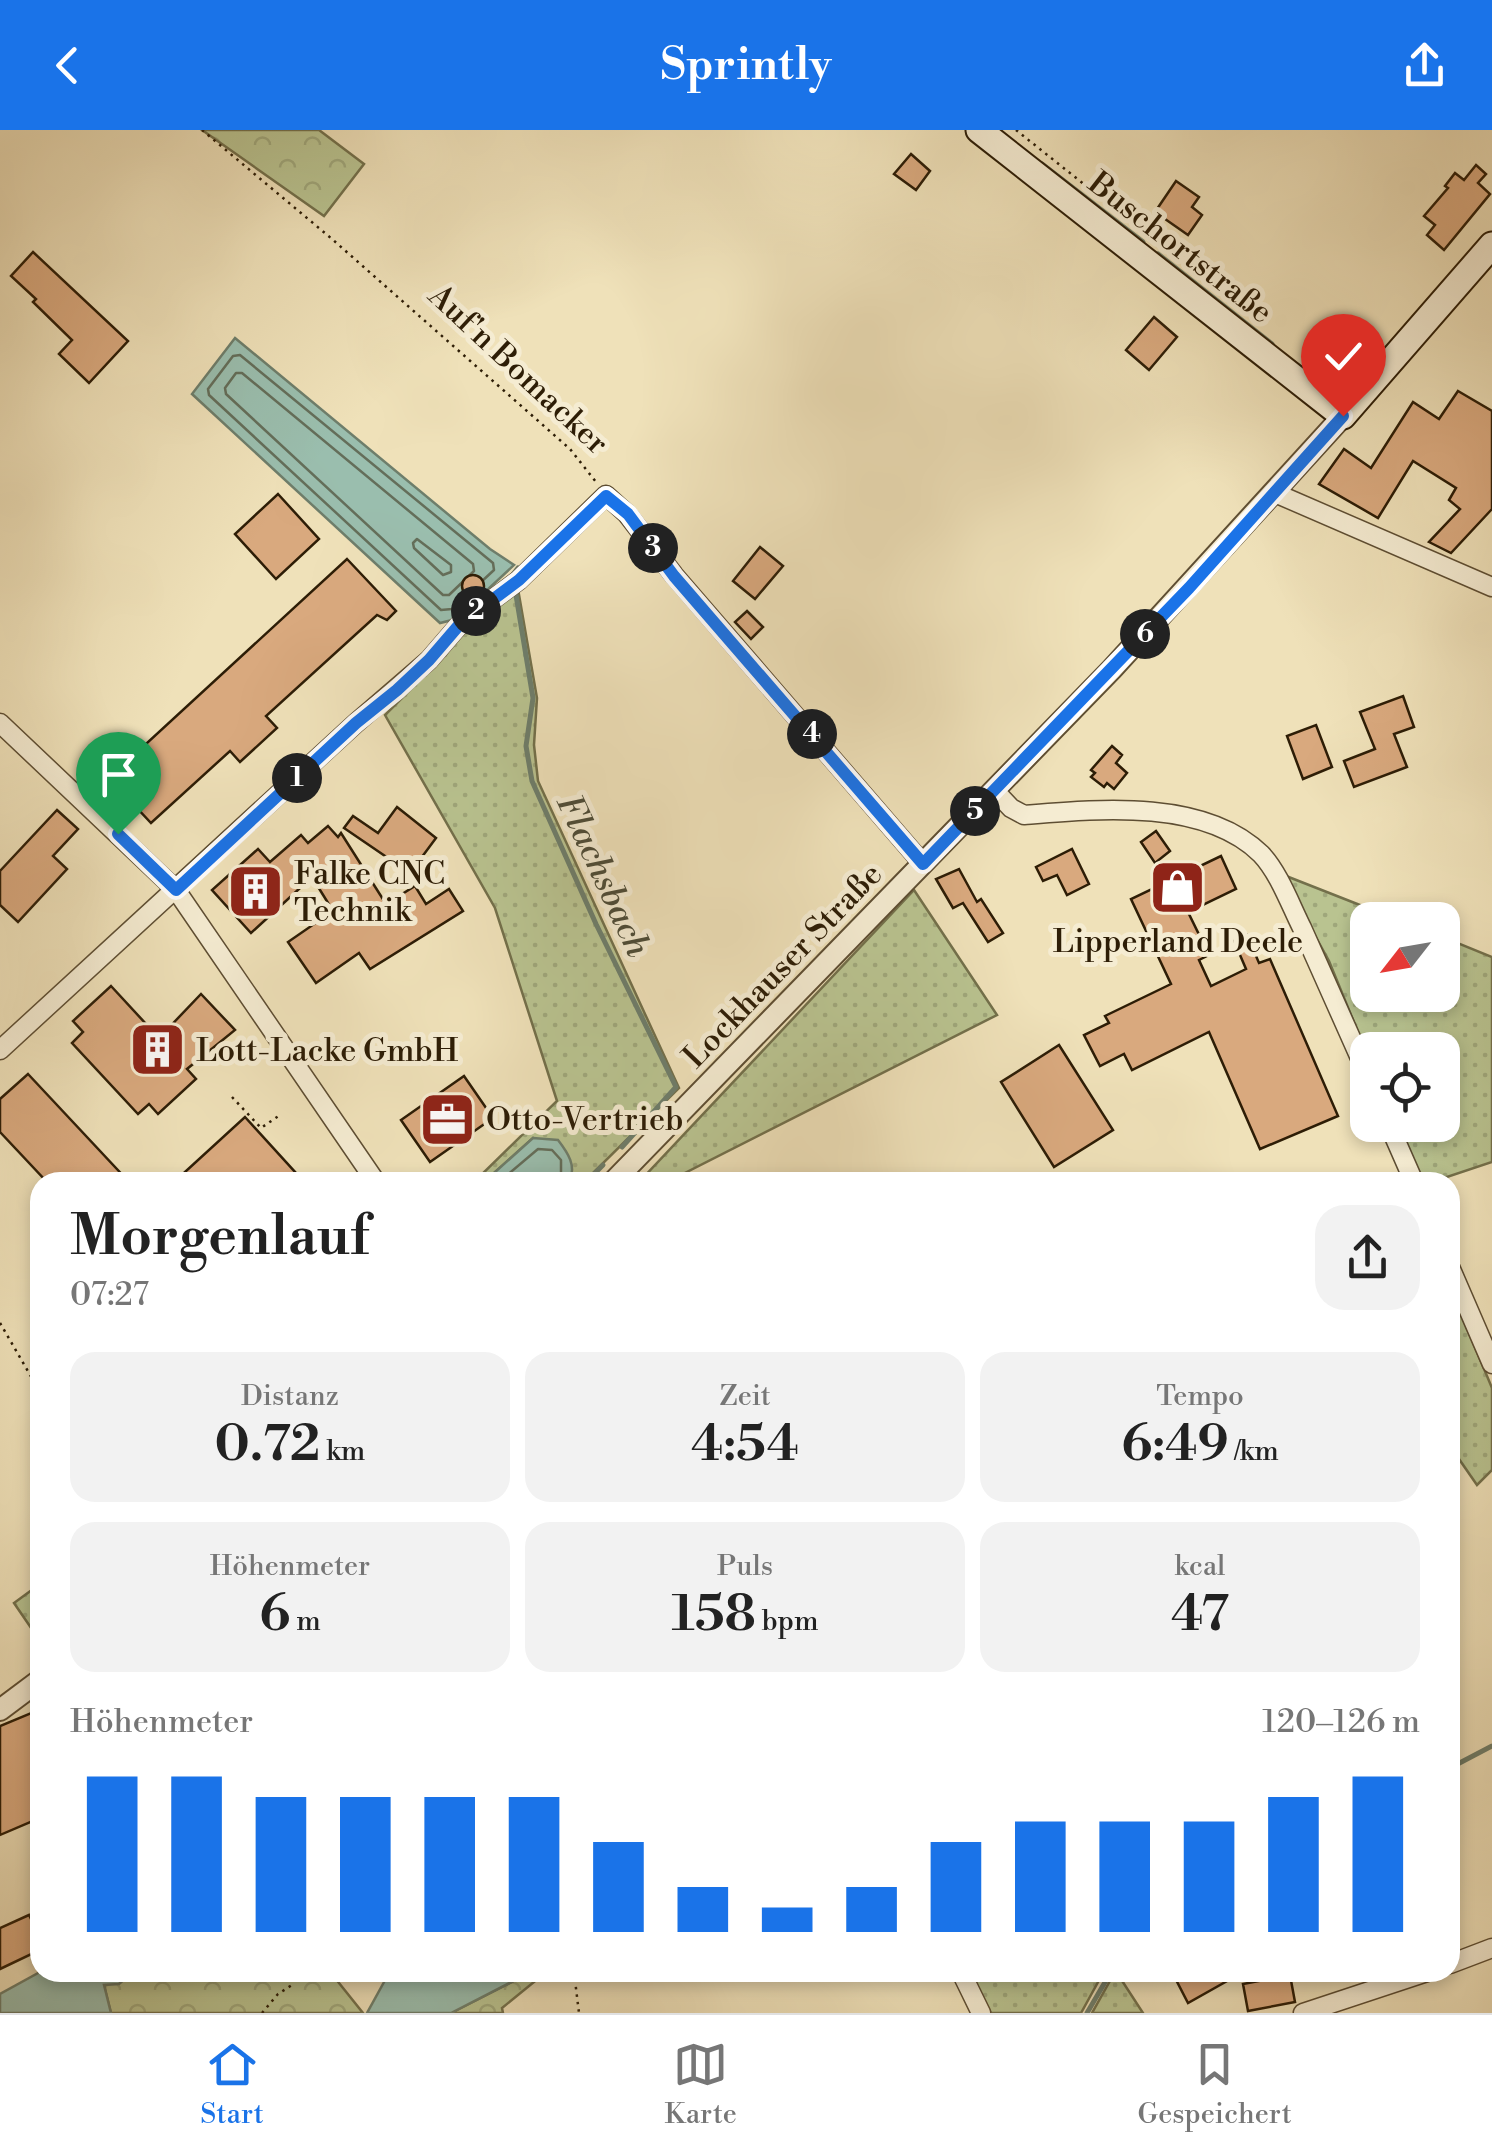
<!DOCTYPE html>
<html lang="de">
<head>
<meta charset="utf-8">
<style>
	body { margin:0; font-family:"Libre Bodoni",serif; background:#f2f2f2; color:#222; height:100vh; display:flex; flex-direction:column; font-size:38px; white-space:nowrap }
	* { box-sizing:border-box; margin:0 }
	p { font-size:32px; color:#767676 }
	.icon { flex:none; width:55px; height:55px; fill:none; stroke:currentColor; stroke-width:2; stroke-linecap:round; stroke-linejoin:round }
	.map { position:relative; flex:1; overflow:hidden }
	.panel { position:absolute; left:30px; top:1042px; width:1430px; height:810px; display:flex; flex-direction:column; background:#fff; border-radius:30px; box-shadow:0 5px 15px #0003 }
	.panel>* { flex:none }
	.needle { width:65px; rotate:239deg }
	.fabs { position:absolute; left:1350px; top:772px; display:grid; gap:20px }
	.fabs a { display:grid; place-items:center; width:110px; height:110px; border-radius:20px; background:#fff; box-shadow:0 5px 15px #0003; font-size:50px }
	.pin { position:absolute; display:grid; place-items:center; width:85px; height:85px; color:#fff; margin:-102px -42px; border-radius:50% 50% 50% 0; rotate:-45deg; box-shadow:0 0 10px #0007 }
	.pin .icon { rotate:45deg }
	.km { position:absolute; width:50px; height:50px; margin:-25px; border-radius:50%; background:#222; color:#fff; font-size:28px; line-height:50px; text-align:center }
	.round { display:grid; place-items:center; flex:none; width:105px; height:105px; border-radius:30px; background:#f2f2f2 }
	.summary { display:flex; align-items:center; justify-content:space-between; height:170px; padding:0 40px }
	h1 { font-size:55px; font-weight:600; line-height:75px }
	.figures { display:grid; grid-template-columns:repeat(3,1fr); gap:15px; height:170px; padding:10px 40px }
	.figures div { display:grid; align-content:center; border-radius:25px; background:#f2f2f2; text-align:center }
	.figures b { font-size:50px; font-weight:600 }
	.figures small { font-size:28px; font-weight:400 }
	.figures p { font-size:28px }
	.chart { height:280px; padding:20px 40px }
	.chart p { display:flex; justify-content:space-between }
	.chart svg { width:100%; height:180px; margin-top:10px; stroke:#1a73e8; stroke-width:6 }
	header { display:flex; justify-content:space-between; align-items:center; height:130px; padding:0 40px; background:#1a73e8; color:#fff; font-size:45px; font-weight:600 }
	.dock { display:flex; justify-content:space-around; align-items:center; height:140px; border-top:2px solid #e0e0e0; background:#fff; font-size:28px; color:#767676 }
	.dock a { display:grid; justify-items:center; gap:5px }
	.dock .current { color:#1a73e8 }
	.map>svg:first-child { display:block }
	.grass { fill:url(#grass-dots); stroke:#73704b; stroke-width:2.5 }
	.forest { fill:url(#forest-crowns); stroke:#73704b; stroke-width:2.5 }
	.water { fill:#9abeae; stroke:#6e7e6b; stroke-width:2.5 }
	.lines { fill:none; stroke-linecap:round; stroke-linejoin:round }
	.shore { stroke:#646e5a; stroke-width:2.5 }
	.stream { stroke:#6e7e6b; stroke-width:5 }
	.building { fill:#d9a97e; stroke:#2d1d06; stroke-width:2.5 }
	.minor-casing { stroke:#5e4e33; stroke-width:21 }
	.tertiary-casing { stroke:#5e4e33; stroke-width:24 }
	.secondary-casing { stroke:#2d1d06; stroke-width:29 }
	.path { stroke:#2d1d06; stroke-width:2.5; stroke-dasharray:2.5 5; stroke-linecap:butt }
	.minor { stroke:#f5ecd2; stroke-width:18 }
	.tertiary { stroke:#f5ecd2; stroke-width:20 }
	.secondary { stroke:#f5ecd2; stroke-width:25 }
	.route-casing { stroke:#fff; stroke-width:20 }
	.route { stroke:#1a73e8; stroke-width:12 }
	.labels { text-anchor:middle; stroke-width:10; stroke-linejoin:round; paint-order:stroke }
	.street-label { font-size:32px; fill:#2d1d06; stroke:#f5ecd2 }
	.poi-label { font-size:32px; fill:#2d1d06; stroke:#f5ecd2; text-anchor:start }
	.water-label { font-size:35px; font-style:italic; fill:#4e4d38; stroke:#f5ecd2 }
</style>
</head>
<body>
<header><svg class="icon" aria-label="back" viewBox="0 0 24 24"><path d="M15 5l-7 7 7 7"/></svg>Sprintly<svg class="icon" aria-label="share" viewBox="0 0 24 24"><path d="M12 15V3M7 8l5-5 5 5M5 13v7h14v-7"/></svg></header>
<div class="map">
<svg width="1492" height="1883" viewBox="0 0 1492 1883">
	<defs>
		<pattern id="grass-dots" width="8" height="8" patternUnits="userSpaceOnUse" patternTransform="scale(2.5)"><rect width="8" height="8" fill="#b9c390"/><path d="M2 2h.1M6 6h.1" fill="none" stroke="#9fa77b" stroke-width="1.8" stroke-linecap="round"/></pattern>
		<pattern id="forest-crowns" width="20" height="18" patternUnits="userSpaceOnUse" patternTransform="scale(2.5)"><rect width="20" height="18" fill="#b9c390"/><path d="M2 6a3 3 0 1 1 6 0M12 15a3 3 0 1 1 6 0" fill="none" stroke="#9fa77b"/></pattern>
	</defs>
	<rect width="100%" height="100%" fill="#efe1b9"/>
	<filter id="stains"><feTurbulence type="fractalNoise" baseFrequency=".002" numOctaves="4"/><feColorMatrix values="0 0 0 0 .2 0 0 0 0 .09 0 0 0 0 .02 0 0 0 .5 -.17"/></filter>
	<radialGradient id="worn" r=".72"><stop offset=".6" stop-color="#630" stop-opacity="0"/><stop offset="1" stop-color="#630" stop-opacity=".3"/></radialGradient>
	<g class="grass">
		<polygon points="518,459 537,568 534,615 538,651 679,958 584,1052 569,1052 573,1045 533,1008 484,1052 474,1052 557,971 495,778 385,585 447,523 467,495"/>
		<polygon points="1281,744 1398,790 1368,790 1368,865 1442,865 1443,807 1492,827 1492,1032 1432,1052 1422,1052 1397,995 1442,995 1442,920 1368,920 1367,924 1329,831"/>
		<polygon points="914,760 997,885 667,1052 643,1052 641,1050"/>
		<polygon points="1457,1174 1492,1258 1492,1340 1477,1355 1450,1316 1450,1182"/>
		<polygon points="40,1454 40,1511 14,1473"/>
		<polygon points="1115,1842 1117,1843 1143,1883 1092,1883"/>
		<polygon points="970,1843 1103,1843 1081,1883 991,1883"/>
	</g>
	<g class="forest">
		<polygon points="202,0 319,0 364,34 324,86"/>
		<polygon points="126,1843 331,1843 363,1883 111,1883 104,1855 127,1847"/>
		<polygon points="529,1843 545,1843 502,1878 503,1883 451,1883"/>
	</g>
	<g class="water">
		<polygon points="235,208 490,419 514,435 456,489 440,493 192,264"/>
		<path d="M533,1008L558,1010C568,1023 577,1036 569,1052H484Z"/>
		<polygon points="40,1842 126,1843 127,1847 119,1854 104,1855 111,1883 0,1883 0,1864"/>
		<polygon points="389,1843 389,1842 529,1843 451,1883 367,1883"/>
	</g>
	<g class="lines">
		<g class="shore">
			<polygon points="240,225 493,433 494,440 452,479 441,480 209,265 208,259 233,226"/>
			<polygon points="236,243 242,243 473,434 474,441 449,465 443,465 226,264 225,258"/>
			<polygon points="417,409 451,435 451,442 443,445 414,418 413,413"/>
			<polyline points="499,1052 538,1019 552,1020 561,1030 561,1052"/>
		</g>
		<g class="stream">
			<polyline points="1042,34 1143,112"/>
			<polyline points="1158,124 1272,214"/>
			<polyline points="511,447 518,438"/>
			<polyline points="516,465 533,568 526,616 532,651 596,794 676,957 622,1017"/>
			<polyline points="586,1052 603,1035"/>
			<polyline points="1450,1638 1492,1616"/>
			<polyline points="1087,1883 1111,1842"/>
		</g>
	</g>
	<g class="building">
		<polygon points="911,24 930,41 916,60 894,44"/>
		<polygon points="1476,35 1486,44 1478,53 1490,64 1444,120 1427,105 1435,95 1424,86 1448,58 1445,56 1455,43 1464,50"/>
		<polygon points="1176,51 1199,67 1192,77 1202,85 1188,105 1155,82"/>
		<polygon points="33,122 128,211 89,253 59,224 72,210 33,172 36,169 11,146"/>
		<polygon points="1154,187 1177,207 1149,240 1126,220"/>
		<polygon points="1458,261 1492,281 1492,379 1451,423 1429,412 1460,379 1449,370 1456,358 1413,331 1378,388 1319,354 1344,319 1371,338 1413,272 1439,289"/>
		<polygon points="278,364 319,409 276,449 235,404"/>
		<polygon points="760,417 783,436 755,469 733,451"/>
		<polygon points="347,429 396,481 387,490 377,485 266,586 277,598 240,632 230,621 151,693 109,648"/>
		<circle cx="473" cy="456" r="11"/>
		<polygon points="747,481 763,497 751,509 735,492"/>
		<polygon points="1403,566 1414,597 1394,604 1407,637 1354,657 1344,631 1375,619 1360,582"/>
		<polygon points="1316,595 1332,637 1303,649 1287,606"/>
		<polygon points="1112,616 1122,625 1116,633 1127,643 1114,659 1107,653 1104,657 1091,647 1095,643 1091,640"/>
		<polygon points="397,677 436,708 410,743 344,698 353,686 378,703"/>
		<polygon points="57,680 78,699 53,726 67,739 18,792 0,775 0,741"/>
		<polygon points="328,696 338,707 341,703 386,774 415,756 426,774 449,759 463,781 370,839 359,823 316,853 288,812 333,781 312,747 251,803 212,760 258,719 270,732 301,705 308,713"/>
		<polygon points="1156,701 1170,721 1155,733 1141,712"/>
		<polygon points="1072,719 1089,754 1067,765 1057,745 1043,751 1036,737"/>
		<polygon points="1221,726 1236,759 1188,782 1209,825 1199,830 1211,856 1246,839 1234,811 1247,805 1259,833 1270,829 1338,986 1260,1019 1209,902 1132,940 1124,924 1100,936 1084,905 1109,893 1105,886 1171,854 1131,769"/>
		<polygon points="959,739 977,772 981,769 1003,803 988,812 963,773 953,778 936,749"/>
		<polygon points="111,856 159,908 201,864 235,900 187,939 196,949 158,984 149,974 138,984 72,913 83,902 73,891"/>
		<polygon points="1059,915 1113,1000 1054,1037 1001,952"/>
		<polygon points="28,944 129,1052 47,1052 0,1002 0,969"/>
		<polygon points="464,946 493,988 430,1032 401,990"/>
		<polygon points="245,987 295,1042 283,1052 174,1052"/>
		<polygon points="36,1581 40,1590 40,1688 0,1705 0,1596"/>
		<polygon points="29,1785 40,1807 40,1820 0,1839 0,1798"/>
		<polygon points="1172,1842 1243,1842 1188,1873"/>
		<polygon points="1290,1845 1295,1872 1248,1881 1243,1854"/>
	</g>
	<g class="lines">
		<defs>
			<g id="minor">
				<polyline points="1275,363 1492,457"/>
				<polyline points="0,593 176,760 376,1052"/>
				<path d="M994,660L1011,678L1024,685C1096,679 1204,668 1261,724C1279,743 1290,774 1302,798C1324,847 1346,897 1368,946"/>
				<polyline points="0,920 356,593 429,530 460,494 519,450 606,365 627,384 674,445 923,734"/>
				<polyline points="1389,995 1414,1052"/>
				<polyline points="1450,1137 1492,1234"/>
				<polyline points="1450,1834 1492,1818"/>
				<polyline points="961,1842 981,1883"/>
				<polyline points="1303,1883 1427,1842"/>
			</g>
			<g id="tertiary">
				<polyline points="613,1052 1112,539 1343,286"/>
				<polyline points="0,1580 40,1550"/>
			</g>
			<polyline id="secondary" points="979,0 1343,286 1492,115"/>
		</defs>
		<use href="#minor" class="minor-casing"/>
		<use href="#tertiary" class="tertiary-casing"/>
		<use href="#secondary" class="secondary-casing"/>
		<g class="path">
			<polyline points="202,0 332,109 570,319 596,352"/>
			<polyline points="1016,0 1095,63"/>
			<polyline points="232,967 261,998 280,985"/>
			<polyline points="0,1193 40,1262"/>
			<polyline points="574,1842 579,1883"/>
			<polyline points="262,1883 278,1864 292,1855"/>
		</g>
		<use href="#minor" class="minor"/>
		<use href="#tertiary" class="tertiary"/>
		<use href="#secondary" class="secondary"/>
	</g>
	<g class="lines">
		<defs>
			<polyline id="route" points="118,704 176,760 356,593 397,560 429,530 460,494 519,450 606,366 628,384 674,446 923,734 1189,458 1343,286"/>
		</defs>
		<use href="#route" class="route-casing"/>
		<use href="#route" class="route"/>
	</g>
	<defs>
		<symbol id="shop-square" viewBox="-11 -11 22 22"><rect x="-9" y="-9" width="18" height="18" rx="4" fill="#8f2418" stroke="#f5ecd2"/><path d="M-5-2.5h2.3a2.7 3.5 0 0 1 5.4 0H5L5.5 6h-11ZM-1.5-2.5h3a1.5 2.3 0 0 0-3 0Z" fill="#fff"/></symbol>
		<symbol id="building-square" viewBox="-11 -11 22 22"><rect x="-9" y="-9" width="18" height="18" rx="4" fill="#8f2418" stroke="#f5ecd2"/><path d="M-4-6H4V6H1V3H-1V6H-4ZM-2.5-4.3h1.7v1.8h-1.7ZM.8-4.3h1.7v1.8H.8ZM-2.5-1h1.7V.8h-1.7ZM.8-1h1.7V.8H.8Z" fill="#fff"/></symbol>
		<symbol id="office-square" viewBox="-11 -11 22 22"><rect x="-9" y="-9" width="18" height="18" rx="4" fill="#8f2418" stroke="#f5ecd2"/><path d="M-6-3h4V-5.5h4V-3h4V5H-6ZM-1-4.5V-3h2v-1.5ZM-6 0V1H6V0Z" fill="#fff"/></symbol>
	</defs>
	<g fill-rule="evenodd">
		<use href="#shop-square" x="1146" y="726" width="63" height="63"/>
		<use href="#building-square" x="224" y="730" width="63" height="63"/>
		<use href="#building-square" x="126" y="888" width="63" height="63"/>
		<use href="#office-square" x="416" y="958" width="63" height="63"/>
	</g>
	<g class="labels">
		<g class="street-label">
			<text transform="translate(1181 117) rotate(38)" y="11">Buschortstraße</text>
			<text transform="translate(519 239) rotate(43)" y="11">Auf'n Bomacker</text>
			<text transform="translate(782 835) rotate(-46)" y="11">Lockhauser Straße</text>
		</g>
		<g class="poi-label">
			<text x="294" y="754">Falke CNC<tspan x="294" dy="37">Technik</tspan></text>
			<text x="1178" y="822" text-anchor="middle">Lipperland Deele</text>
			<text x="196" y="931">Lott-Lacke GmbH</text>
			<text x="486" y="1000">Otto-Vertrieb</text>
		</g>
		<g class="water-label">
			<text transform="translate(604 745) rotate(65)" y="12">Flachsbach</text>
		</g>
	</g>
	<rect width="100%" height="100%" filter="url(#stains)"/>
	<rect width="100%" height="100%" fill="url(#worn)"/>
</svg>
<div class="fabs">
<a><svg class="needle" viewBox="-14 -14 28 28"><path d="M0-13l5 13h-10z" fill="#e53935"/><path d="M0 13l5-13h-10z" fill="#767676"/></svg></a>
<a><svg class="icon" aria-label="locate" viewBox="0 0 24 24"><circle cx="12" cy="12" r="6"/><path d="M12 2v4M12 18v4M2 12h4M18 12h4"/></svg></a>
</div>
<div class="pin" style="left:118px;top:704px;background:#1e9e55"><svg class="icon" aria-label="arrive" viewBox="0 0 24 24"><path d="M6 21V4h12l-3 4 3 4H6"/></svg></div>
<div class="pin" style="left:1343px;top:286px;background:#d93025"><svg class="icon" aria-label="check" viewBox="0 0 24 24"><path d="M5 12l5 5 9-10"/></svg></div>
<b class="km" style="left:297px;top:648px">1</b>
<b class="km" style="left:476px;top:481px">2</b>
<b class="km" style="left:653px;top:418px">3</b>
<b class="km" style="left:812px;top:604px">4</b>
<b class="km" style="left:975px;top:681px">5</b>
<b class="km" style="left:1145px;top:504px">6</b>
<section class="panel">
<div class="summary"><div><h1>Morgenlauf</h1><p>07:27</p></div><a class="round"><svg class="icon" aria-label="share" viewBox="0 0 24 24"><path d="M12 15V3M7 8l5-5 5 5M5 13v7h14v-7"/></svg></a></div>
<div class="figures">
<div><p>Distanz</p><b>0.72<small> km</small></b></div>
<div><p>Zeit</p><b>4:54</b></div>
<div><p>Tempo</p><b>6:49<small> /km</small></b></div>
</div>
<div class="figures">
<div><p>Höhenmeter</p><b>6<small> m</small></b></div>
<div><p>Puls</p><b>158<small> bpm</small></b></div>
<div><p>kcal</p><b>47</b></div>
</div>
<div class="chart"><p><span>Höhenmeter</span>120–126 m</p>
<svg viewBox="0 0 160 44" preserveAspectRatio="none"><path d="M5 44V6M15 44V6M25 44V11M35 44V11M45 44V11M55 44V11M65 44V22M75 44V33M85 44V38M95 44V33M105 44V22M115 44V17M125 44V17M135 44V17M145 44V11M155 44V6"/></svg>
</div>
</section>
</div>
<nav class="dock">
<a class="current"><svg class="icon" aria-label="home" viewBox="0 0 24 24"><path d="M3 11l9-7 9 7M6 9v11h12V9"/></svg>Start</a>
<a><svg class="icon" aria-label="map" viewBox="0 0 24 24"><path d="M3 6l6-2 6 2 6-2v14l-6 2-6-2-6 2zM9 4v14M15 6v14"/></svg>Karte</a>
<a><svg class="icon" aria-label="saved" viewBox="0 0 24 24"><path d="M7 4h10v16l-5-4-5 4z"/></svg>Gespeichert</a>
</nav>
</body>
</html>
